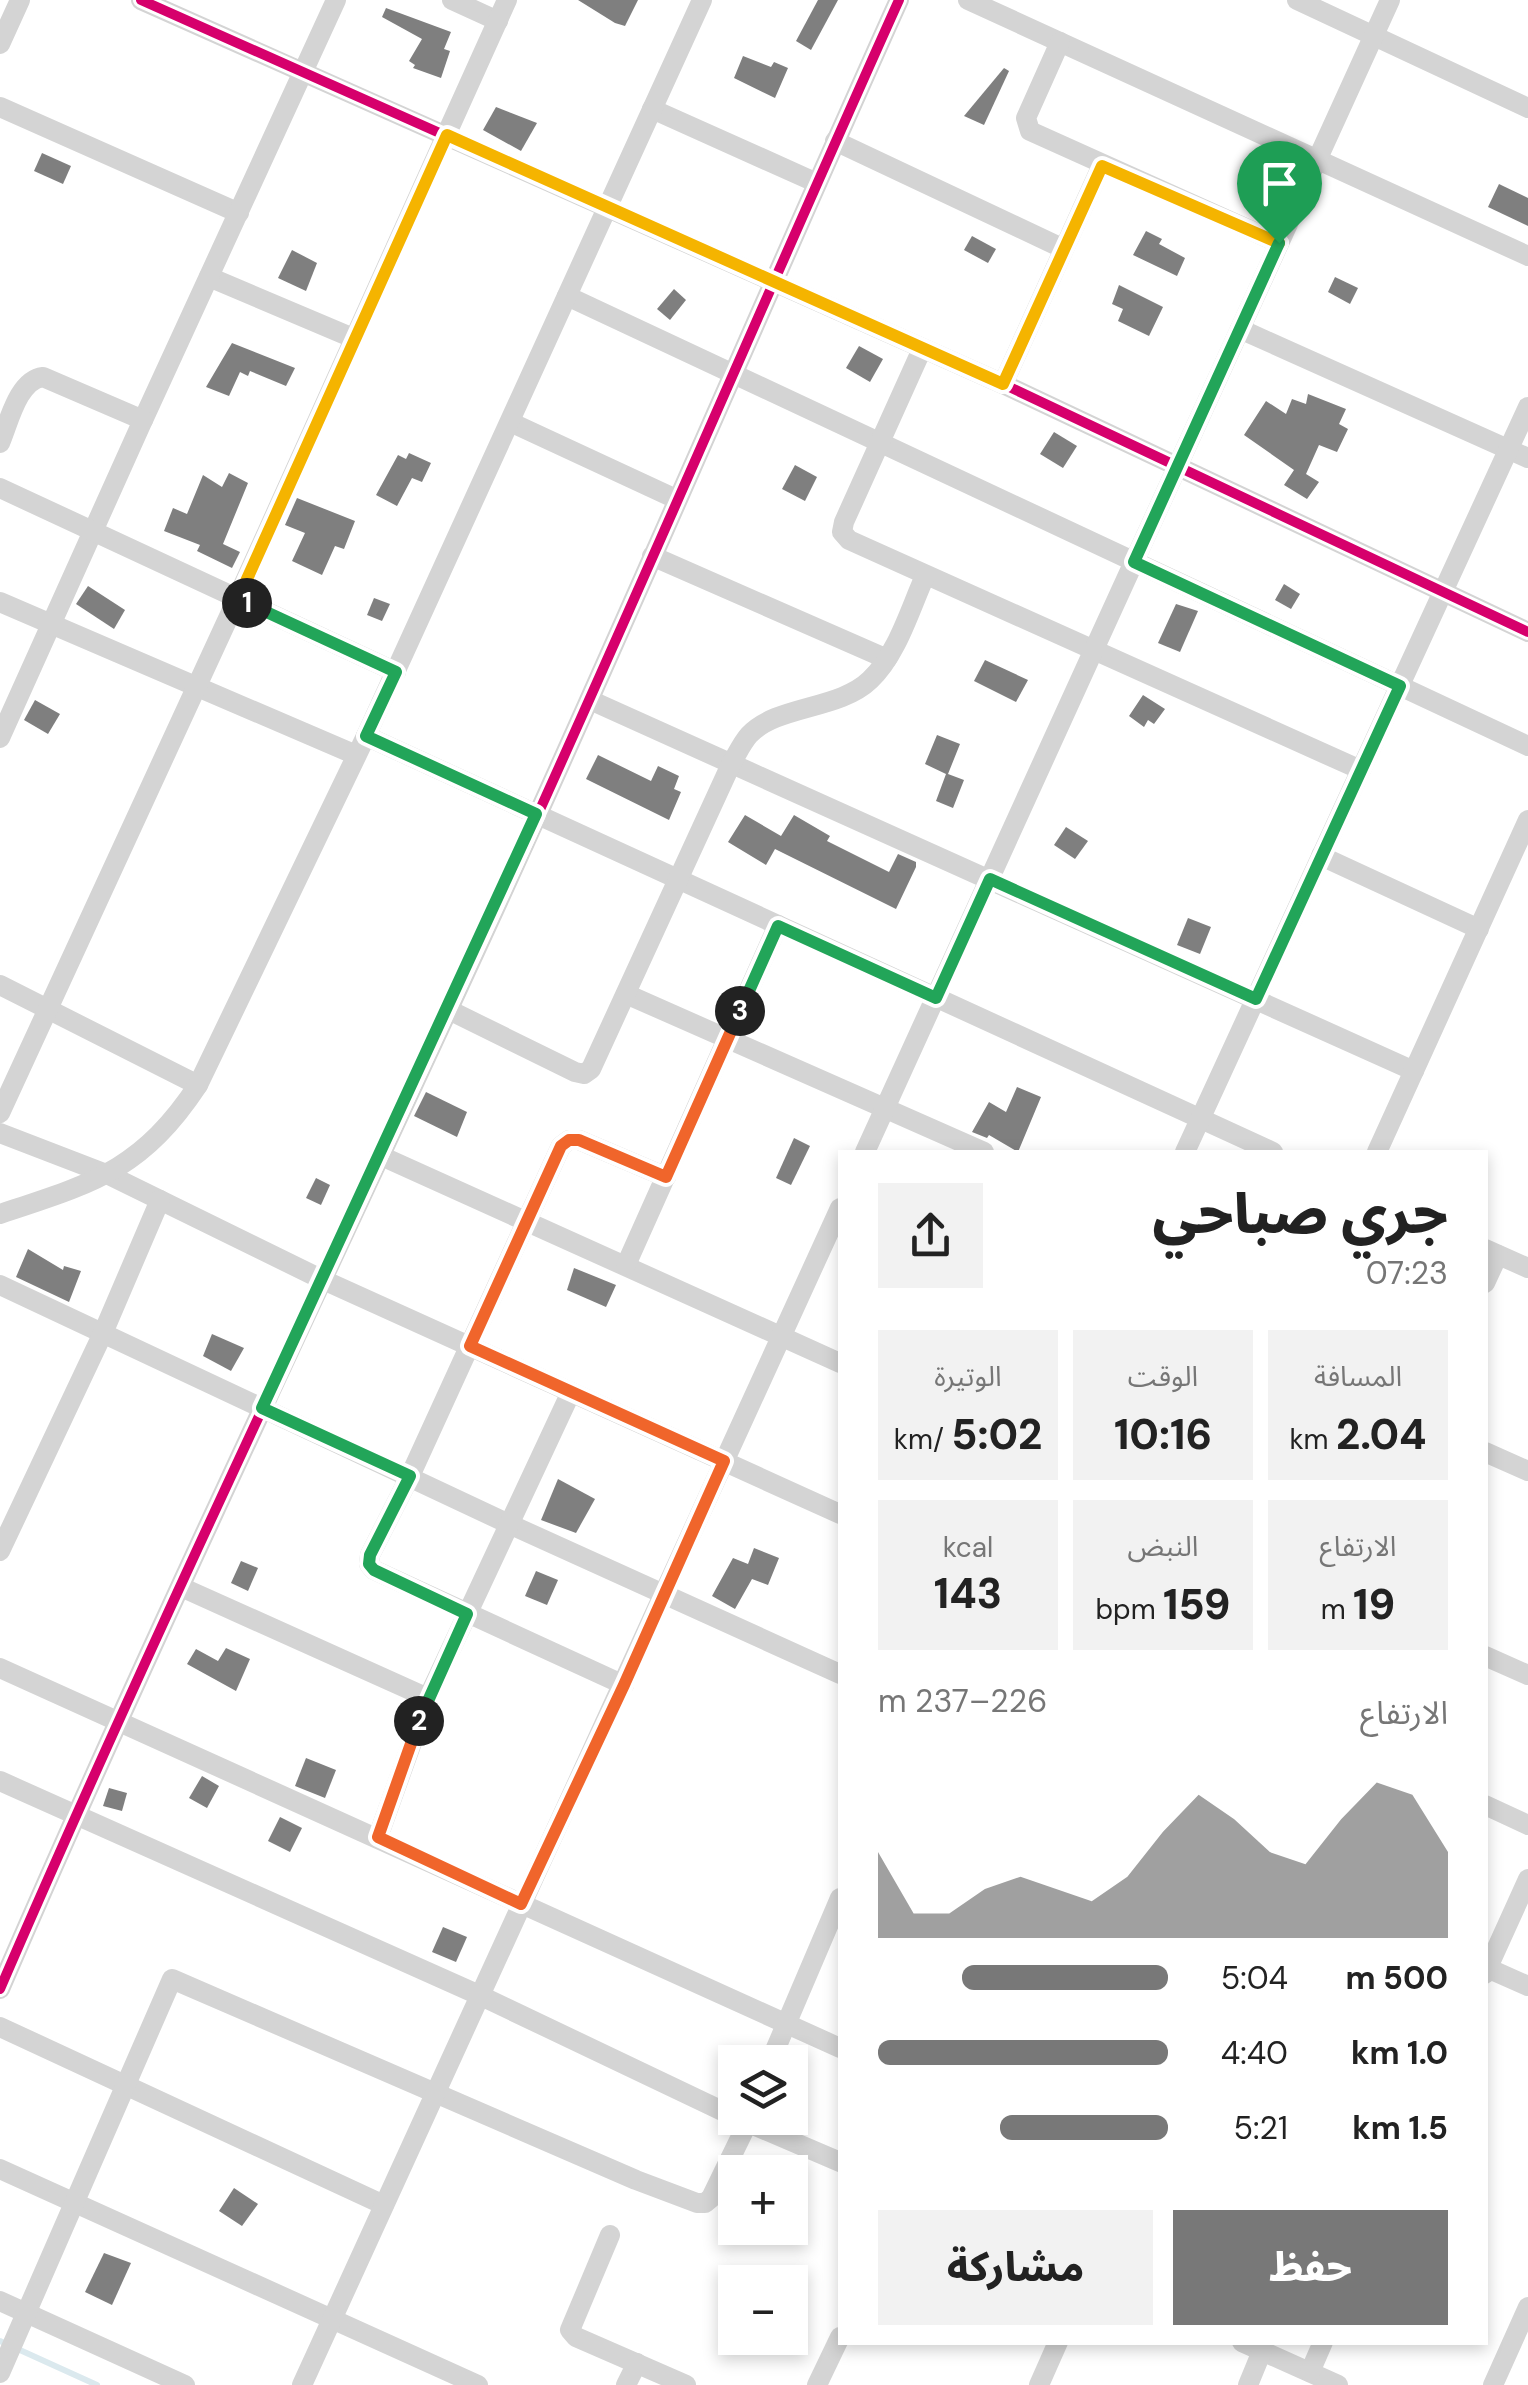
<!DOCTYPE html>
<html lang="ar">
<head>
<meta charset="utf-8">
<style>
	body { margin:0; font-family:"DM Sans","Noto Sans Arabic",sans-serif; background:#f2f2f2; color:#222; direction:rtl; height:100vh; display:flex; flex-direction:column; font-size:38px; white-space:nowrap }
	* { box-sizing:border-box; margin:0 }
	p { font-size:32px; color:#767676 }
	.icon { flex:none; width:55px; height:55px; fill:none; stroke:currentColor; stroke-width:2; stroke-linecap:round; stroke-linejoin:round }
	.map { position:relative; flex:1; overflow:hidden; direction:ltr }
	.drawer { position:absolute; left:838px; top:1150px; width:650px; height:1195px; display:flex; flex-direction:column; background:#fff; border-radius:0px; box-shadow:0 5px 15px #0003; direction:rtl }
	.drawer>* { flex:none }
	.tools { position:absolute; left:718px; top:2045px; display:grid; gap:20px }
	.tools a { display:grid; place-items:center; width:90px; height:90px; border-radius:0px; background:#fff; box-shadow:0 5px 15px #0003; font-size:50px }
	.pin { position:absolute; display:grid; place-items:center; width:85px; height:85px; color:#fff; margin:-102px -42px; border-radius:50% 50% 50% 0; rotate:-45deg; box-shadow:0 0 10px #0007 }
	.pin .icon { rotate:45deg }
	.km { position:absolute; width:50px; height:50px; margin:-25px; border-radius:50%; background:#222; color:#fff; font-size:28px; line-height:50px; text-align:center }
	.round { display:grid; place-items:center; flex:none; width:105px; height:105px; border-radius:0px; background:#f2f2f2 }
	.headline { display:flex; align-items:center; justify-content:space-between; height:170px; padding:0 40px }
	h1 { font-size:55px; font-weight:800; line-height:75px }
	.stats { display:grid; grid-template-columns:repeat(3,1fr); gap:15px; height:170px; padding:10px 40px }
	.stats div { display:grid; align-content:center; border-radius:0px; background:#f2f2f2; text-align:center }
	.stats b { font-size:42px; font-weight:800 }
	.stats small { font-size:28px; font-weight:400 }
	.stats p { font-size:28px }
	.chart { height:280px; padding:20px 40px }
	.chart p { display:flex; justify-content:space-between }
	.chart svg { width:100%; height:180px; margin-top:10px; fill:#787878; opacity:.7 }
	.cta { display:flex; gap:20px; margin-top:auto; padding:20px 40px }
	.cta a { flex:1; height:115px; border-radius:0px; background:#787878; color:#fff; font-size:40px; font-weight:800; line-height:115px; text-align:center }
	.cta a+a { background:#f2f2f2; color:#222 }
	ul { padding:0 40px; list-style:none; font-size:32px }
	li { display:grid; grid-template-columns:160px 120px 1fr; align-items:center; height:75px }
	li i { height:25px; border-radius:12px; background:#787878 }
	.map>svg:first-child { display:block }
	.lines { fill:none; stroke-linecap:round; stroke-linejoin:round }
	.stream { stroke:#dbe9ee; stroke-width:6 }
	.building { fill:#7f7f7f }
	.minor { stroke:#d4d4d4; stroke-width:20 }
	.cycleway-casing { stroke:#fff; stroke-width:16 }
	.cycleway { stroke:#d6006c; stroke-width:10 }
	.split-1-casing { stroke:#fff; stroke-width:20 }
	.split-2-casing { stroke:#fff; stroke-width:20 }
	.split-3-casing { stroke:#fff; stroke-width:20 }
	.split-4-casing { stroke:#fff; stroke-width:20 }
	.split-1 { stroke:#f5b400; stroke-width:12 }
	.split-2 { stroke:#22a559; stroke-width:12 }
	.split-3 { stroke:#f0652b; stroke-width:12 }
	.split-4 { stroke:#22a559; stroke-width:12 }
</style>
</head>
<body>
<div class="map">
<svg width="1528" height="2385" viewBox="0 0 1528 2385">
	<rect width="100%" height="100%" fill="#fff"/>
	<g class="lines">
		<polyline class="stream" points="0,2341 97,2385"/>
	</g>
	<g class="building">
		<polygon points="578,0 638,0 625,26 615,23"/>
		<polygon points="818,0 838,0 811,50 796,41"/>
		<polygon points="386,8 451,32 444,49 450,51 441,78 413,68 415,65 409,61 422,39 382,17"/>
		<polygon points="743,56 771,67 774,62 788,68 775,98 734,78"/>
		<polygon points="1004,68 1009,71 984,125 964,116"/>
		<polygon points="496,107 537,123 521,151 483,130"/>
		<polygon points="42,153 71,166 63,184 34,171"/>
		<polygon points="1499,184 1528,198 1528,226 1488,207"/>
		<polygon points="1146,231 1162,239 1159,244 1185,258 1177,276 1133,255"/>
		<polygon points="972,236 996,249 988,263 964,250"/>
		<polygon points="292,250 317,263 306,291 278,278"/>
		<polygon points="1335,277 1358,288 1350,304 1328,292"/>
		<polygon points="1119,285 1163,307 1149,336 1118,321 1123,309 1112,304"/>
		<polygon points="674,289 686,300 670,320 657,309"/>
		<polygon points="232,343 295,368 286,386 250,371 248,376 240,372 229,396 206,387"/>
		<polygon points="859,346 883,359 870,382 846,368"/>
		<polygon points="1308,394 1346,409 1339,424 1348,429 1337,452 1319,445 1306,474 1319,482 1307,499 1284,485 1294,470 1244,435 1266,401 1286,414 1292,399 1306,404"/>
		<polygon points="1054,432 1077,446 1063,468 1040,454"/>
		<polygon points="409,453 431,463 422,482 412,478 397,506 376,495 398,455 406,459"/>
		<polygon points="795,465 817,477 805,501 782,489"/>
		<polygon points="229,473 248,483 223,544 240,552 232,568 197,551 200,545 164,531 173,508 187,514 203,475 222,487"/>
		<polygon points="297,498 355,521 344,549 335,546 322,575 292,561 305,533 285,525"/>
		<polygon points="1284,584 1300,594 1291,609 1275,600"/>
		<polygon points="88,586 125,610 114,629 76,604"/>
		<polygon points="374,598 390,604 382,621 367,615"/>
		<polygon points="1176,604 1198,611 1180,652 1158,643"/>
		<polygon points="985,660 1028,680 1016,702 974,681"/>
		<polygon points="1143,695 1165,709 1154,724 1148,720 1144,727 1129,716"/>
		<polygon points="35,700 60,714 48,734 24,720"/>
		<polygon points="937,735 960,744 948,774 964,780 953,808 936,801 946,774 925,764"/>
		<polygon points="598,755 651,781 658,766 679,776 674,789 681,792 669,820 586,779"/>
		<polygon points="745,815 781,836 794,815 830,836 827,841 889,872 898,854 916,862 916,867 896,909 775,849 766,865 728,842"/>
		<polygon points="1066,827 1088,841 1075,859 1054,845"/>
		<polygon points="1188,918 1211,927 1200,954 1177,945"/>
		<polygon points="1017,1087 1041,1097 1018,1152 989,1135 987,1138 972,1132 989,1102 1006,1112"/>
		<polygon points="426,1092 467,1112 457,1137 414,1116"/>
		<polygon points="794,1138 810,1146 791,1185 776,1178"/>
		<polygon points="316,1178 330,1185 321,1205 306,1198"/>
		<polygon points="28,1249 63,1270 64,1266 81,1271 69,1302 16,1277"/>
		<polygon points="574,1268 616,1285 606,1307 567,1290"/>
		<polygon points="212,1334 244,1348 231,1371 203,1356"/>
		<polygon points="558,1479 595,1499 576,1533 541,1520"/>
		<polygon points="754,1548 779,1558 768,1585 752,1579 735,1609 712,1596 733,1558 748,1564"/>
		<polygon points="241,1561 258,1568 248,1591 231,1583"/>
		<polygon points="536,1571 558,1580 547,1605 525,1596"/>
		<polygon points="226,1648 250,1659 236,1691 187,1664 196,1649 218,1661"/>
		<polygon points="306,1758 336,1770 325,1798 295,1786"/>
		<polygon points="202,1776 219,1786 207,1808 189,1798"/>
		<polygon points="109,1788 127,1793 122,1811 103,1806"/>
		<polygon points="280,1817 302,1828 290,1852 268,1841"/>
		<polygon points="443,1927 467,1937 456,1962 432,1952"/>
		<polygon points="234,2188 258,2204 242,2226 219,2211"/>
		<polygon points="104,2253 131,2263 112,2305 85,2292"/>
	</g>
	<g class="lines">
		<g class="minor">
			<polyline points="141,0 1003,384 1528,632"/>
			<polyline points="452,0 498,21"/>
			<polyline points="968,0 1528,256"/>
			<polyline points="1297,0 1528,108"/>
			<polyline points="1060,42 1026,118 1030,131 1279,243"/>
			<polyline points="0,44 20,0"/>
			<polyline points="0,107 239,213"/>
			<polyline points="652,109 817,183"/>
			<polyline points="835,141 1062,248"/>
			<polyline points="209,277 353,338"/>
			<polyline points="567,296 1528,746"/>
			<polyline points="1240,329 1528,458"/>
			<polyline points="922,349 844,522 842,532 849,540 1361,770"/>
			<polyline points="1003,384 1102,165"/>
			<polyline points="143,420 336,0"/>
			<polyline points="510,422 676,499"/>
			<path d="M0,443C9,422 18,380 43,377L143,420L0,738"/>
			<polyline points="0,488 396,672"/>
			<polyline points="652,556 887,659"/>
			<polyline points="0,602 356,755"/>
			<polyline points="590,700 1414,1071"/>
			<polyline points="366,736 1273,1152"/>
			<polyline points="1321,856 1479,929"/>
			<polyline points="0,985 198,1085"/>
			<polyline points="626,994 984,1152"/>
			<path d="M447,1009L575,1072L584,1074L591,1069L732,762C737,754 742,743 749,735C777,705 839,710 870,680C897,655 910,609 925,576"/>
			<polyline points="0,1113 237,599 507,0"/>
			<polyline points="0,1133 109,1175 321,1279 840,1514"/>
			<polyline points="865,1152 1390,0"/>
			<polyline points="1185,1152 1528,407"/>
			<polyline points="1377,1152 1528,820"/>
			<polyline points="379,1155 840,1363"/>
			<path d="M0,1214C93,1183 141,1171 198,1085L366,736L702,0"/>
			<polyline points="1485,1249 1528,1268"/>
			<polyline points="626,1265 778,925"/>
			<polyline points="1485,1283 1498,1255"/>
			<polyline points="0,1285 509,1524 840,1674"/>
			<polyline points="1485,1452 1528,1471"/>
			<polyline points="0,1551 103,1333 160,1200"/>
			<polyline points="181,1587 428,1698"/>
			<polyline points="1485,1656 1528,1675"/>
			<polyline points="0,1668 840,2048"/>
			<polyline points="624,1685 374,1570 369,1564 370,1555 410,1476 561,1146 569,1140 579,1140 666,1177"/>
			<polyline points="0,1781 479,1995 735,2117"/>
			<polyline points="1485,1805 1528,1825"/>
			<polyline points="378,1837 428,1698 571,1392"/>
			<polyline points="1485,1967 1528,1986"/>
			<polyline points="1485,1974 1528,1879"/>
			<path d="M0,1989C158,1623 332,1264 498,902C635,603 764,300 899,0"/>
			<polyline points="0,2027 384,2205"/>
			<polyline points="770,2062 840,1898"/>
			<polyline points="737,2118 840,2162"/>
			<polyline points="0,2169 478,2385"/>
			<polyline points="610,2235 570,2330 576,2337 686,2385"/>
			<polyline points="0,2301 185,2385"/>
			<polyline points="1242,2342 1338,2385"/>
			<polyline points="1310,2372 1323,2342"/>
			<polyline points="0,2373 172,1979 636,2180 697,2203 705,2203 711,2198 750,2118"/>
			<polyline points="302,2385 840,1208"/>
			<polyline points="626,2385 637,2363"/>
			<polyline points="817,2385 840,2337"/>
			<polyline points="1039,2385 1058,2342"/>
			<polyline points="1248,2385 1262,2351"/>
			<polyline points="1493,2385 1528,2307"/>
		</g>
		<defs>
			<g id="cycleway">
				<polyline points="141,0 1003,384 1528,632"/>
				<path d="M0,1989C158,1623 332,1264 498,902C635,603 764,300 899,0"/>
			</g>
		</defs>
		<use href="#cycleway" class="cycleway-casing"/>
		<use href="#cycleway" class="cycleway"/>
	</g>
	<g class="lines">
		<defs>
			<polyline id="split-1" points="247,603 238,599 447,135 1003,384 1102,166 1279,243"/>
			<polyline id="split-2" points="247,603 396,672 366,736 536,814 262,1408 410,1476 370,1555 369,1564 374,1570 467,1614 419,1721"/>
			<polyline id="split-3" points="419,1721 378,1837 521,1904 624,1685 724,1461 470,1346 561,1146 569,1140 579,1140 666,1177 740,1011"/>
			<polyline id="split-4" points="740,1011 778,926 936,998 990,879 1256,999 1400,686 1134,562 1279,243"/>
		</defs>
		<use href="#split-1" class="split-1-casing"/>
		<use href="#split-2" class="split-2-casing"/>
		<use href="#split-3" class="split-3-casing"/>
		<use href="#split-4" class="split-4-casing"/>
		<use href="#split-1" class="split-1"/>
		<use href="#split-2" class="split-2"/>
		<use href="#split-3" class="split-3"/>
		<use href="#split-4" class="split-4"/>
	</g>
</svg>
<div class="tools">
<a><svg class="icon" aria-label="layers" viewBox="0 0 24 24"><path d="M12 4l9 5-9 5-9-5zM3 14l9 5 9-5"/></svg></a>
<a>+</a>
<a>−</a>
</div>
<div class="pin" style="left:1279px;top:243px;background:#1e9e55"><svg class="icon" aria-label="arrive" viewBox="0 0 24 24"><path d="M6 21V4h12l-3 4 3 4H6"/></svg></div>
<b class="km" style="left:247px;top:603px">1</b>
<b class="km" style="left:419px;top:1721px">2</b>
<b class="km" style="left:740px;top:1011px">3</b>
<section class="drawer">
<div class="headline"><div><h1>جري صباحي</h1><p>07:23</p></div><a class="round"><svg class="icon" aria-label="share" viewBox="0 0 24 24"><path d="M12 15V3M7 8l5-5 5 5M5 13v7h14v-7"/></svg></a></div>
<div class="stats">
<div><p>المسافة</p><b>2.04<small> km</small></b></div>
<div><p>الوقت</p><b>10:16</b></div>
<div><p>الوتيرة</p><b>5:02<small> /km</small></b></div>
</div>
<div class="stats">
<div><p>الارتفاع</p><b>19<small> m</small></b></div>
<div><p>النبض</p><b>159<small> bpm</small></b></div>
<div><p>kcal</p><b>143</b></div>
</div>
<div class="chart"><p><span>الارتفاع</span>226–237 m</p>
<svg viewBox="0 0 160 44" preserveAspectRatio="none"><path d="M0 44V23L10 38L20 38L30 32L40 29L50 32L60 35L70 29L80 18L90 9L100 15L110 23L120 26L130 15L140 6L150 9L160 23V44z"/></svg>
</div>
<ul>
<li><b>500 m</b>5:04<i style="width:71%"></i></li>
<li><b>1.0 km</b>4:40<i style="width:100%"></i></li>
<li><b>1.5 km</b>5:21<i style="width:58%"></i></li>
</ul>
<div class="cta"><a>حفظ</a><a>مشاركة</a></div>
</section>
</div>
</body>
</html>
